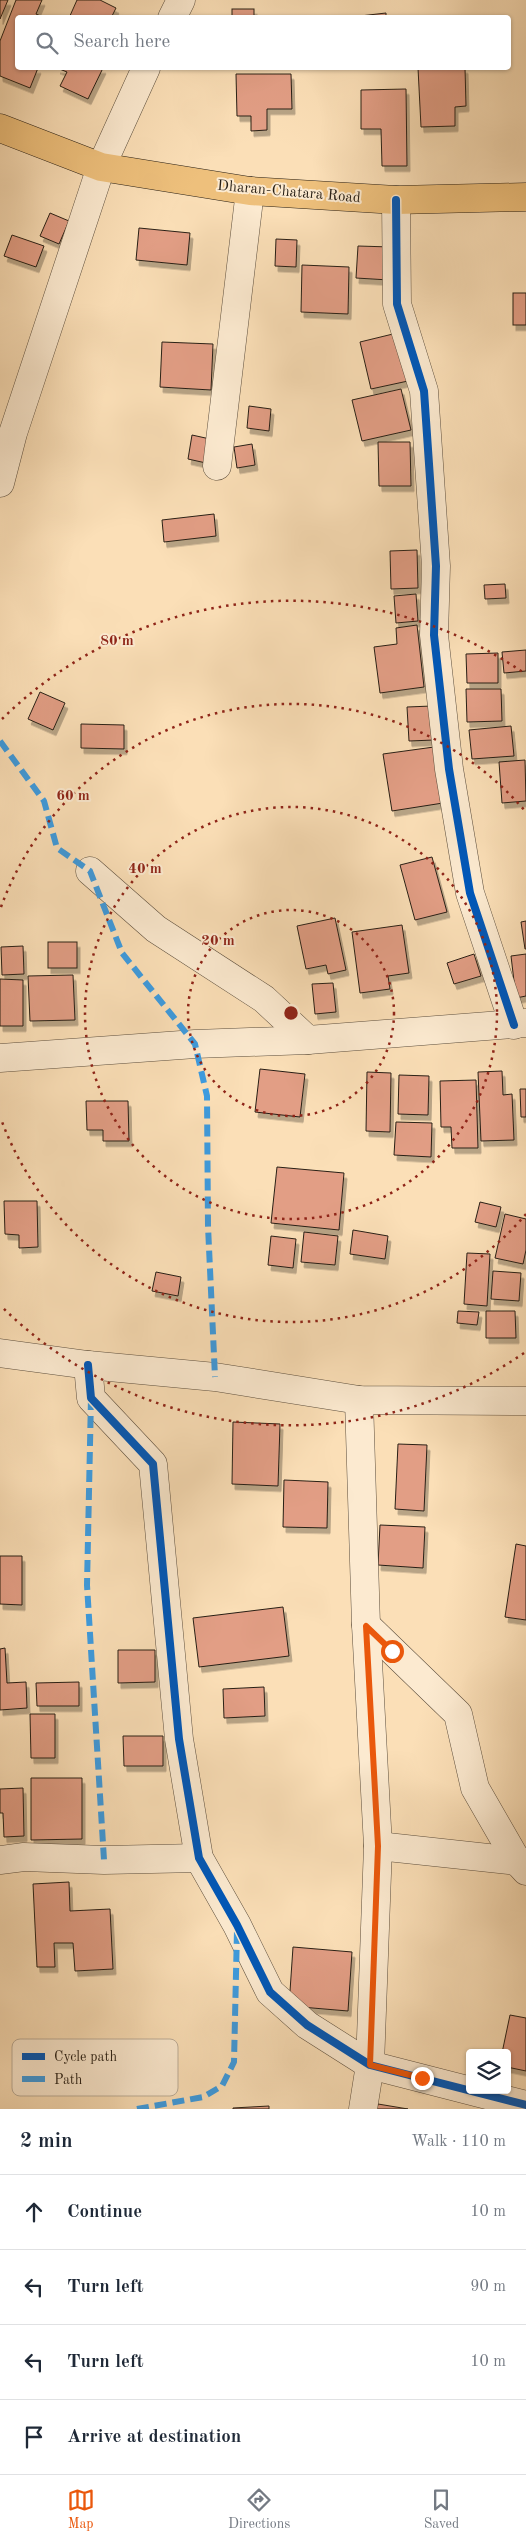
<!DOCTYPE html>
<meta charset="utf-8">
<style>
:root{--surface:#fff;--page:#f6f6f7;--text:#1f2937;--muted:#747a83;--line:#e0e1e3;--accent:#ea580c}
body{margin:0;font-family:"Old Standard TT",serif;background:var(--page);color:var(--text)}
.controls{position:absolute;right:15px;bottom:15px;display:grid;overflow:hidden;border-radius:5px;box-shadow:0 1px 4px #0004}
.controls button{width:45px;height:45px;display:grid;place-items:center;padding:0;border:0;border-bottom:1px solid var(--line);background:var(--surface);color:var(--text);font:25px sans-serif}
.stop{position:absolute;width:15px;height:15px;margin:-11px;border:4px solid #ea580c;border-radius:50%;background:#fff}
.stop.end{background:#ea580c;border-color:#fff;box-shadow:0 1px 5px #0008}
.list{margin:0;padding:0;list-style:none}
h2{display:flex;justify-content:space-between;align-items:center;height:65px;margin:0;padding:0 20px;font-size:21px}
h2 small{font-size:16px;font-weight:400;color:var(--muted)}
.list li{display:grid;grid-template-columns:32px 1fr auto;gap:15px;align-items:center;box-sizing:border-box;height:75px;padding:0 20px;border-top:1px solid var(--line)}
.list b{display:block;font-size:19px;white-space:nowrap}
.list em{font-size:16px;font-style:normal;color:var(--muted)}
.icon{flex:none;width:28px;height:28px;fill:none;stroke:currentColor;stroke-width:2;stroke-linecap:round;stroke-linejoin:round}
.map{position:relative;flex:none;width:526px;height:2109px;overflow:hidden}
.search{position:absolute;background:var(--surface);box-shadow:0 1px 4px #0004;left:15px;right:15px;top:15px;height:55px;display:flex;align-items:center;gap:12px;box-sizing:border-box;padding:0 18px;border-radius:5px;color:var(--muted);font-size:19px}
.sheet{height:365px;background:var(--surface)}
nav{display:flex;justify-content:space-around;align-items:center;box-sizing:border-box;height:70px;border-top:1px solid var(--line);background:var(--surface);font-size:14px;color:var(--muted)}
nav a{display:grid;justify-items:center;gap:2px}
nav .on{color:var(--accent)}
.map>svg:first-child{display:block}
</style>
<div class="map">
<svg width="526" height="2109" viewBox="0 0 526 2109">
<defs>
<filter id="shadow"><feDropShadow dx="3" dy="5.5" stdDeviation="0" flood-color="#0004"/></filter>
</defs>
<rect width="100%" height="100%" fill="#fbdfb7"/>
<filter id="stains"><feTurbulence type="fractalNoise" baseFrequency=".004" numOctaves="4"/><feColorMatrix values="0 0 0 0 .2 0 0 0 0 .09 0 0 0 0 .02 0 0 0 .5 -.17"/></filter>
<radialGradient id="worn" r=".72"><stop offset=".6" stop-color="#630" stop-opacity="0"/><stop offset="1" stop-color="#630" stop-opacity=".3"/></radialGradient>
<!-- building -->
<g fill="#e29e85" stroke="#281f15" filter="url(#shadow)">
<path d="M0,0h8l-8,19z"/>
<path d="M16,0h26l-6,14 9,4h-27v50h20l-8,20 -30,-12v-35z"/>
<path d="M77,0h23l16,8 -5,10h-42z"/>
<rect x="232" y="9" width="22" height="9"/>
<path d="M386,13v5h-26v-2z"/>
<path d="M57,68h46l-15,31 -28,-13 7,-14z"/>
<path d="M418,68h47l1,38 -11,1v19l-34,1z"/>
<path d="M236,74h55l1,35h-25v21l-16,1v-15h-14z"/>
<path d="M406,89l1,77h-25l-1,-37h-20v-39z"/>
<path d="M50,213l19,8 -10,23 -19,-8z"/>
<path d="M139,228l51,5 -3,32 -51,-5z"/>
<path d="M12,235l32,11 -8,21 -32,-11z"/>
<path d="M276,239l21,1 -1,27 -21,-1z"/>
<path d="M358,246l33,1 -2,33 -33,-2z"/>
<path d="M302,265l47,2 -1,47 -47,-2z"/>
<rect x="513" y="293" width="13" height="32"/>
<path d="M397,333l11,48 -37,8 -11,-47z"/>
<path d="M162,342l51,2 -2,46 -51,-3z"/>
<path d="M401,389l10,41 -49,11 -10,-41z"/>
<path d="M249,406l22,3 -2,22 -22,-3z"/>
<path d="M192,435l18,4 -4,24 -18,-4z"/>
<path d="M378,442h32l1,44h-32z"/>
<path d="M252,444l3,21 -18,3 -3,-21z"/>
<path d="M214,514l2,22 -52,6 -2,-22z"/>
<path d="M417,550l1,38 -27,1 -1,-38z"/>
<path d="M505,584l1,14 -21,1 -1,-14z"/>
<path d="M416,594l2,27 -22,2 -2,-27z"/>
<path d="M417,625l7,62 -44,6 -6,-46 23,-3 -1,-16z"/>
<path d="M526,650v21l-22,2 -2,-21z"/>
<path d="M498,653v30h-31l-1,-29z"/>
<path d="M466,689h35l1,32 -35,1z"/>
<path d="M40,692l25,11 -12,27 -25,-11z"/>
<path d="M432,706l2,34 -25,1 -2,-34z"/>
<path d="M81,724l43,1v24l-43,-1z"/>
<path d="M511,726l3,30 -42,3 -3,-29z"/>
<path d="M434,747l9,56 -51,8 -9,-57z"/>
<path d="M525,760l1,41 -24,2 -3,-41z"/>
<path d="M432,857l15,55 -32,8 -15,-55z"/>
<path d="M335,918l11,52 -18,4 -2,-9 -20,4 -9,-43z"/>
<path d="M526,921v28h-1l-4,-27z"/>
<path d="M402,925l7,48 -21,3 2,13 -30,4 -8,-61z"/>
<rect x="48" y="942" width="29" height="26"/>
<path d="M23,946l1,28 -22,1 -1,-28z"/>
<path d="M474,954l7,22 -27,8 -7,-21z"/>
<path d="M526,954v42l-10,2 -5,-42z"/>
<path d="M73,975l2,45 -45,1 -2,-45z"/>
<path d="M0,979l23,1v46h-23z"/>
<path d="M333,983l3,29 -21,2 -3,-30z"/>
<path d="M260,1069l45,5 -5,43 -45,-5z"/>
<path d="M502,1071l1,24 9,-1 2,46 -33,1 -3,-69z"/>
<path d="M367,1072l24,1 -1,59 -24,-1z"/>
<path d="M399,1075l30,1 -1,39 -30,-1z"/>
<path d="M476,1080l2,68h-26l-1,-21h-10l-1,-46z"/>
<path d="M520,1089h6v28h-5z"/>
<path d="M86,1101h42l1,40h-26v-11h-16z"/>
<path d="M396,1122l36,1 -1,34 -37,-2z"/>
<path d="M277,1167l67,6 -5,57 -68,-7z"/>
<path d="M4,1201h33l1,46 -19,1v-13l-14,-1z"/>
<path d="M480,1202l21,5 -5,20 -21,-5z"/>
<path d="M505,1214l21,5v31l-3,14 -28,-6z"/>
<path d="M353,1230l35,6 -3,23 -35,-5z"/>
<path d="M304,1232l34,4 -3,29 -34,-3z"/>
<path d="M271,1236l25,3 -3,29 -25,-3z"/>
<path d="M467,1253l23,1 -3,52 -23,-2z"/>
<path d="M493,1271l28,2 -2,28 -28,-2z"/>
<path d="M156,1272l25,5 -3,19 -26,-5z"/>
<path d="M458,1311l21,1 -2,13 -20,-2z"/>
<path d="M486,1311h29l1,27h-30z"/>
<path d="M233,1422l47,2 -2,62 -46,-2z"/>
<path d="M398,1444l29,1 -3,66 -29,-2z"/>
<path d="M284,1480l44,2 -1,46 -44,-1z"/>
<path d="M380,1525l45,2 -2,41 -45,-3z"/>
<path d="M516,1544l10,2v74l-21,-3z"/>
<path d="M0,1556h22v49l-22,-1z"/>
<path d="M283,1607l6,49 -90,11 -6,-49z"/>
<path d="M5,1648l2,35 19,-1 1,26 -27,2v-61z"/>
<path d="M118,1650h37v32l-37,1z"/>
<path d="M79,1682v24h-42l-1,-23z"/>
<path d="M264,1687l1,29 -41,2 -1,-29z"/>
<path d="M30,1714h25v44h-24z"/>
<path d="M123,1736h40v30h-39z"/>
<path d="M31,1778h51v61l-51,1z"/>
<path d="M23,1788l1,48 -20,1 -1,-24h-3v-24z"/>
<path d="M69,1882l1,29 40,-2 3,60 -38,2 -2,-28h-19l1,24h-18l-4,-83z"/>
<path d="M293,1947l59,5 -4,59 -59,-5z"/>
<path d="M510,2015l16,3v53l-19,-4v-14h-5z"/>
<path d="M378,2104l30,5h-31z"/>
<path d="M269,2106v3h-36v-1z"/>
</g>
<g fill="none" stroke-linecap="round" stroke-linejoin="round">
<!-- minor casing -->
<g stroke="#5d4f3e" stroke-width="29">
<g id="minor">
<path d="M172,18l9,-18"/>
<path d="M396,200l1,104 27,87 12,175 -2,69 15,134 21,124 44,132"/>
<path d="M217,466l33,-275"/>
<path d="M0,483l13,-50 88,-266 45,-99"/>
<path d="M90,871l66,58 108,70 44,41"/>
<path d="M0,1058l195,-14 113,-4 218,-17"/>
<path d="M0,1353l88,12 127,12 144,23 167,1"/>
<path d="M88,1365l3,33 62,66 26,275 20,119 38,67 33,67 37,33 63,40 156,40"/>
<path d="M359,1400l7,225 12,221 -8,219 -7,44"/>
<path d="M366,1625l92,89 17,74 42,73 9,10"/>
<path d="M378,1846l148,16"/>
<path d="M0,1860l24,-3 80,3 95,-2"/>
</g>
</g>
<!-- primary casing -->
<g stroke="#281f15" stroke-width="29">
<path id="primary" d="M0,128l101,39 149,24 146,9 130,-3"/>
</g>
<!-- minor -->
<use href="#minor" stroke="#fcead0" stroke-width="28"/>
<!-- primary -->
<use href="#primary" stroke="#eec07c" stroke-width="28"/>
<!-- quiet -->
<g stroke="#3d9bdf" stroke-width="6" stroke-dasharray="12 6" stroke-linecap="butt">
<path d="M0,741l44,60 13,47 33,23 32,82 73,91 12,52 1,130 7,151"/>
<path d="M91,1398l-4,187 17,275"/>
<path d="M137,2109l66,-12 19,-11 12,-24 3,-132"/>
</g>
<!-- cycleway casing -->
<g stroke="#fcead0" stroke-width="11">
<g id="cycleway">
<path d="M396,200l1,104 27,87 12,175 -2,69 15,134 21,124 44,132"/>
<path d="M88,1365l3,33 62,66 26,275 20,119 38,67 33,67 37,33 63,40 156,40"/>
</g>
</g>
<!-- cycleway -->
<use href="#cycleway" stroke="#0057b8" stroke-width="8"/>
</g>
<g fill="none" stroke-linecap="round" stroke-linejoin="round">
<!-- route -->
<path stroke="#ea580c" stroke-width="6" d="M392,1651l-26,-25 12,220 -8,219 52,13"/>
</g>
<!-- distance rings -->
<g fill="none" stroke="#8f2418" stroke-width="2.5" stroke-dasharray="2.5 5">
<circle cx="291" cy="1013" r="103"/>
<circle cx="291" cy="1013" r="206"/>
<path d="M526 1214A309 309 0 0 1 1 1119M1 907A309 309 0 0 1 526 812"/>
<path d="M524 1353A412 412 0 0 1 2 1307M2 719A412 412 0 0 1 524 673"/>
</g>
<g text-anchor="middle" stroke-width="4" stroke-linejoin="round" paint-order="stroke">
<!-- street labels -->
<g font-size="15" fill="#281f15" stroke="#fcead0">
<text transform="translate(289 191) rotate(5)" y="5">Dharan-Chatara Road</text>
</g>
</g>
<!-- legend -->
<rect x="12" y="2039" width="166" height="57" rx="8" fill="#fcead0" stroke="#bcad98" stroke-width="1"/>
<rect x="22" y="2053" width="23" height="7" fill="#0057b8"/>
<rect x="22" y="2076" width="23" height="6" fill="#3d9bdf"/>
<g font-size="14" fill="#281f15">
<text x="54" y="2061">Cycle path</text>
<text x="54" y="2084">Path</text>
</g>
<circle cx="291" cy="1013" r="8" fill="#8f2418" stroke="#fcead0" stroke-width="2.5"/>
<g font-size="15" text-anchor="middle" font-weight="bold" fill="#8f2418" stroke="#fcead0" stroke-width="4" stroke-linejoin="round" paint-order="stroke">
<text x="117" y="645">80 m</text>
<text x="73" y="800">60 m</text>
<text x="145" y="873">40 m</text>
<text x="218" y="945">20 m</text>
</g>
<rect width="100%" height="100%" filter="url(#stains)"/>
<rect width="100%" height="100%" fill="url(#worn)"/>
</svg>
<div class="controls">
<button><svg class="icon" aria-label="layers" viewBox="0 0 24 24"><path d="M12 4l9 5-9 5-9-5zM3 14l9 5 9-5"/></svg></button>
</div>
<div class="stop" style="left:392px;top:1651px"></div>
<div class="stop end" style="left:422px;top:2078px"></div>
<div class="search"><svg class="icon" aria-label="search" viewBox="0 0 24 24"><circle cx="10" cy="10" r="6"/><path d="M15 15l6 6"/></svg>Search here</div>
</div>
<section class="sheet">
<h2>2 min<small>Walk · 110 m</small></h2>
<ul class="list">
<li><svg class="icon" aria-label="ahead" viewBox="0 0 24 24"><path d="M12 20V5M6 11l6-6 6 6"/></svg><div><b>Continue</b></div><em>10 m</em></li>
<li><svg class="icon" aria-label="left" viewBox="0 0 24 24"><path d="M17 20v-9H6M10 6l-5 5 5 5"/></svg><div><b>Turn left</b></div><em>90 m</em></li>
<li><svg class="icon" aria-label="left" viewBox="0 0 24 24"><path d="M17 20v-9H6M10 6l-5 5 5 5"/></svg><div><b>Turn left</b></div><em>10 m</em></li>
<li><svg class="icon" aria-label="arrive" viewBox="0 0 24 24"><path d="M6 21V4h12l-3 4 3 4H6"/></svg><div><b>Arrive at destination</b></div></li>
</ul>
</section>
<nav>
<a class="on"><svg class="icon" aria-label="map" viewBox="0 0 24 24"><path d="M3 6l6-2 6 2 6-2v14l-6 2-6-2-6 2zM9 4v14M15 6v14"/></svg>Map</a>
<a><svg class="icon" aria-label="directions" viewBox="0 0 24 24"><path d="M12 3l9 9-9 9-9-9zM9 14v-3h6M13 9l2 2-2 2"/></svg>Directions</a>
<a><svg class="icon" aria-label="saved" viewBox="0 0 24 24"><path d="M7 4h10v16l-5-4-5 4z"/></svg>Saved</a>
</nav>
